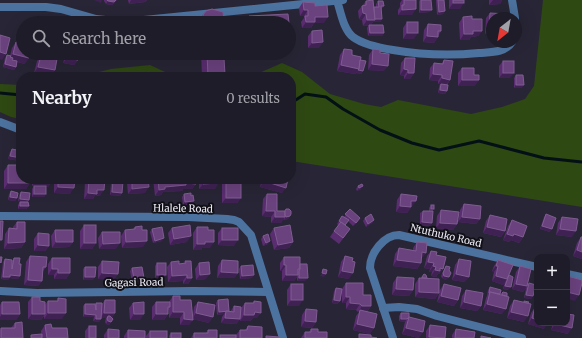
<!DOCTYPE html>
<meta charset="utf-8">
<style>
:root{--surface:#1e1c28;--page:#2b2934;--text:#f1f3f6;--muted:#a1a1a8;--line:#3c3a45}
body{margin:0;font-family:Merriweather,serif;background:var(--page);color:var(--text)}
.controls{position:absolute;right:12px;bottom:12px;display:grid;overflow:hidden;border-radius:8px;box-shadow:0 4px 16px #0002}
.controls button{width:36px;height:36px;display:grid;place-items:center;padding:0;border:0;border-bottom:1px solid var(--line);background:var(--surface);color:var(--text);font:20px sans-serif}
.compass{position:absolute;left:486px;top:12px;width:36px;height:36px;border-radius:50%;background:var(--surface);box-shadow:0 4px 16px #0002;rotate:211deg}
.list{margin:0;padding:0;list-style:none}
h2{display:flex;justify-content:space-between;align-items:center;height:52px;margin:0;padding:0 16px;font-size:17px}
h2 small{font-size:13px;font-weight:400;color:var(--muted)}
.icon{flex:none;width:22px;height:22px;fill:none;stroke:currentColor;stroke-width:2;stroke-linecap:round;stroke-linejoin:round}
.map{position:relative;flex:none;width:582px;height:338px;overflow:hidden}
.search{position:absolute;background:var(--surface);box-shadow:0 4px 16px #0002;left:16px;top:16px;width:280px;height:44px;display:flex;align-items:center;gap:10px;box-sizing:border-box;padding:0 14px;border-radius:22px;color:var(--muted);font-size:15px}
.panel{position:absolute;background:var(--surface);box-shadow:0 4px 16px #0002;left:16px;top:72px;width:280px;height:112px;border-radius:16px}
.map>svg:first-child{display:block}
</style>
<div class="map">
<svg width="582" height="338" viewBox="0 0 582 338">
<rect width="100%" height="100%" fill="#282636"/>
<!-- green -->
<g fill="#2f4913">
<path d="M543,0h39v207l-291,-46v-84h-41l32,-14 20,9 28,22 34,10 17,3 17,-7 73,14 31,-7 23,-8 9,-13z"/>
<path d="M150,65l26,12h-97l32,-8z"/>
<path d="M0,84l21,1v34l-10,-2 -11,-5z"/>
</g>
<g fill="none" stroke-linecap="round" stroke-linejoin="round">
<!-- stream -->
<g stroke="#031117" stroke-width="3">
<path d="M0,93l21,2"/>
<path d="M291,103l14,-9 21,3 17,12 37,21 32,13 27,7 40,-9 65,17 38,4"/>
</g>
<!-- minor -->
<g stroke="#4c739f" stroke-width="8">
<path d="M512,0l3,18"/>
<path d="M337,1c4,11 6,28 16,36 11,8 27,11 40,13 29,5 56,6 86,3 12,-1 26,0 33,-11"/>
<path d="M0,7h46l15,2 35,10 28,3 219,-22"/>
<path d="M0,122l21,8"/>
<path d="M0,216l188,1 39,2 7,1 5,2 12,13 32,103"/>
<path d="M567,274l15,3"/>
<path d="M0,291l37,2 156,-2 75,1"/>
<path d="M383,308l16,-1 18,2 20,7 85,22"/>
<path d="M393,338l-23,-70c0,-15 14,-33 29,-33l138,32"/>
</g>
</g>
<!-- wall -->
<g fill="#5a2d70">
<path d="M104,0h13l-5,5 -6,-1 -2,-3z"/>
<path d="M128,0h19l-2,2 -16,2z"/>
<path d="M402,0h14l-4,15h-14v-5l2,-3v-4z"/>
<path d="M420,0h11l-1,12 -11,1v-12z"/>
<path d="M436,0h8l1,11 -2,3 -6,1z"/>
<path d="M449,0h15l-4,9h-11z"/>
<path d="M489,0h13l-2,4 -11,1z"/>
<path d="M366,1l8,6h2v-3l2,-3 6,5 -3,3 1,10 -2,3h-7l-2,3 -8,1 -1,-6 -3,-1 -1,-8z"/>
<path d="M303,2l12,4 9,17h-10l-3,5h-9l-1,-6 3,-4v-2h-4l-1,-8z"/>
<path d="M206,11l18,10 5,2h-43l1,-1 11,-1z"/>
<path d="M490,13l2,21h-7l1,-16z"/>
<path d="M249,16l40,7h-45z"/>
<path d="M463,17l9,2 10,12 -4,5 -7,1 -2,3h-9l-1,-17z"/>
<path d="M407,22l7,17h-11v-11z"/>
<path d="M428,24l13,7 -7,12 -11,-1 1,-12z"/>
<path d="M369,25l15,8 -2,3h-14l-1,-8z"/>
<path d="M312,31l7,17h-11v-12z"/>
<path d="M16,42l9,22 -8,-2 -1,5 -2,3 -11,-3 2,-9 2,-3 3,1 2,-8z"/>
<path d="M344,49l8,6 8,5 3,11 -2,3 -5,-1 -1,1 -18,-3 3,-16z"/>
<path d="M373,49l7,4 4,18 -16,-1 1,-15z"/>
<path d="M38,53h16v5l1,12 -4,6 -17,-3 3,-12 1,-1z"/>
<path d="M60,53h19l-1,7 -4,5 -11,-2 2,-6 -5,-1z"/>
<path d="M146,53h9l-2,5h-7z"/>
<path d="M201,53h22l-3,1 1,4 4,17 -2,2h-21z"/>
<path d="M405,58l9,15 -4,6h-6v-3l-4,-1 1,-12z"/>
<path d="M444,60l6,20 -3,5v6l-2,3 -7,-1 1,-6 1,-3h-2v-3l-9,-1 1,-12 4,-5 7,1z"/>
<path d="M503,61l7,17h-11v-12z"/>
<path d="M462,68l12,7 1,11h-17v-13z"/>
<path d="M516,75l6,13h-8v-10z"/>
<path d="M12,149l9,2v9l-1,1 -12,-2 2,-7z"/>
<path d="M8,165l22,18 -4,6h-22v-18z"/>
<path d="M32,179h20v2l-4,6h-2v7l-2,3h-12v-8l2,-3h-2z"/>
<path d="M56,179h19l-5,15 -16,-1v-12z"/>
<path d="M87,179h18l-5,17 -5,-1 -2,4h-9l1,-17z"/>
<path d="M130,179h18l-3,14 -17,1 -1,-11z"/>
<path d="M153,179h43v5l-4,5h-9l-1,2 -19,1 -2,3 -6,1z"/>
<path d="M199,179h20l-4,10h-16z"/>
<path d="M225,179h16v19l-4,5h-15v-20z"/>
<path d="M262,179h26l-6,14 -22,-6z"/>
<path d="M113,180l9,13 -2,3 -10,-1 1,-12z"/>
<path d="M358,186l3,3 -4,2 -1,-2z"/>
<path d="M11,191l6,7 -2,3 -7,-1 1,-6z"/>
<path d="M21,192l8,8 -1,2 1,4 -3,3h-8v-4l2,-3h2l-4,-1 1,-6z"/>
<path d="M184,194l7,2 1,8 -9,1 -1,-8z"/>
<path d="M267,194l10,17 14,3 -3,5 -4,1 -1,-1 -2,4h-10v-6l-9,-1 1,-17z"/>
<path d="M401,194l11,13h-1l-4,6 -11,-1 1,-12z"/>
<path d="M464,204l16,15 -4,5 -18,-2 2,-12z"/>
<path d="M431,205l1,6 -2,15 -10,-1v-12l3,-2h6v-3z"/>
<path d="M350,209l8,12 -5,5 -5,-5 -3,4 5,4 -11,15 -9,-7 8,-12 -1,-1 5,-8 2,1z"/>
<path d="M441,210l16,14 -4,6 -17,-2 1,-12z"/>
<path d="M546,214l4,18 -10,-3 4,-12z"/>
<path d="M490,215l15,16 -4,6 -18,-4 3,-12z"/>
<path d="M562,217l10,20 -16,-2 2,-12z"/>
<path d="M365,218l9,2 -2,3 -6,4 -3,-6z"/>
<path d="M512,220l11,17 -4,6 -8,-3 -2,2 -6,-2 5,-14z"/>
<path d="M17,222l8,20 -4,6 -17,1 1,-15 4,-6 4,1v-2z"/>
<path d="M84,225l12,18 -4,6h-12v-18z"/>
<path d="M135,227l8,20 -21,1 -1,-12 4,-6 8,-1z"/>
<path d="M197,227l11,3 2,18h-8l-1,2h-8v-17z"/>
<path d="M172,228l15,14 -17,3 -2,-12z"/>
<path d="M222,228l12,18 -16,-1v-12z"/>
<path d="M274,228l19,14 -4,6 -15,2 -4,-16z"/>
<path d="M152,229l10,12 -9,2 -3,-11z"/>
<path d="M55,230l18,12 -4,5 -17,1 -1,-12z"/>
<path d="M102,232l14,17h-17l-1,-11z"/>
<path d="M38,233l11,13 -4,5h-11v-12z"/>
<path d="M263,236l5,8 -5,2 -2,-7z"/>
<path d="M581,237h1v22l-9,-3 4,-13z"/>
<path d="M417,242l5,16h-1v5l-4,6 -24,-3 2,-12 4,-6 14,2v-2z"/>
<path d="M431,251l5,4 7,14 -4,5h-1l-2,3 -5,-1 1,-4h-3l1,-3 -6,-1 3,-12z"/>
<path d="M30,256l16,11 -3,4 -1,10 -4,5 -14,-1 2,-23z"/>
<path d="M345,256l4,23 -11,-2 3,-15z"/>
<path d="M284,257l16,7 5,17h-8v-4l-3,4h-12v-10h-2v-8z"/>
<path d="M14,258l5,6 1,12 -2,3 -9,-1 -1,2 -7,-1 2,-17 2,-3 7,2z"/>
<path d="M52,258l18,15 -4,6h-12v-4h-6v-11z"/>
<path d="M459,259l6,23 -13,-2 3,-15z"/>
<path d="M222,260l16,13 -4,5h-17l1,-12z"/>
<path d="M498,260l11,15 -1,15 -5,-1 2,-7 -2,3 -11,-4 2,-9 -2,-1 2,-5z"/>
<path d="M102,261l16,13 -4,5h-16v-12z"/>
<path d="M185,261l7,17 -4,6h-5v-3l-15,1 -1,-15 4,-5 8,2 5,-1z"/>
<path d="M157,263l7,15h-9v-12z"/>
<path d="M199,263l7,16 -10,1 -1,-11z"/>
<path d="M241,266l11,12 -12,1 -1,-10z"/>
<path d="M446,266v14l-4,-2 -1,-2z"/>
<path d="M520,266l8,19 1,-2 5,8 3,-9v12l-3,-1 -3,6 -7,-1 2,-10 -3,4 -11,-3 4,-17z"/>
<path d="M85,267l8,13h-10v-11z"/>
<path d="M132,268l12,10 -2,3 -10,1 -2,-11z"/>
<path d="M397,277l16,13 -4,6 -17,-1 1,-12z"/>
<path d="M422,277l5,1 12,15 -4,6 -20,-2v-13l4,-6h2z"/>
<path d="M346,283l17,12 8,11 -4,6 3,22 -17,-4 3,-14 3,-4h-1l-2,-2 -10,-1v-6h-4v-14z"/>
<path d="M291,284l8,22h-12v-16z"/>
<path d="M444,284l14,16 -4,6 -17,-4 3,-12z"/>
<path d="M490,287l10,7 1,1 1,-2v21l-19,-4 3,-12 1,-2 1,-6z"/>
<path d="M336,288l4,13 -3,3 -5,-1 2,-12z"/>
<path d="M466,290l15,16 -4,5 -17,-3 2,-12z"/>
<path d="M173,296l7,4 13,16 1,-9 4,-5 11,21 -16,-4 -4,6h-9v-7h-11v-9l-1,2v3l-4,6h-12v-13l4,-5h13z"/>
<path d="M32,297l13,8 3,-4h9l1,-3 4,21h-18v-3l-3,4 -13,-1v-17z"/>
<path d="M105,300l10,13 -3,4 1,2 -4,6 -3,-1 -1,-2 1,-4h-5l-2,4 -6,-1 1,-4h-11v-11l2,-2h10l1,-1 6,1z"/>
<path d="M218,300l12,12 4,-6 7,2 4,-5h8l1,-2 3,17h-4l-3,3h-10v-2l-4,5 -15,-1 1,-6 2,-3 -7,1 -1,-12z"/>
<path d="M514,300l10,2v-1v21l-17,-4 3,-12z"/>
<path d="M2,302l18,12 -4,6h-16v-15z"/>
<path d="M133,303l7,17h-10l-1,-12z"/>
<path d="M535,307l9,22 -16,-5 3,-11z"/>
<path d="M306,309l10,13 -4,6 -11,-1 1,-12z"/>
<path d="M401,313l8,4 10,21 -17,-4 3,-12 -6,-1v-5z"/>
<path d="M15,323l8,15h-23v-8l1,-2h10z"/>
<path d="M553,323h14l1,11 -17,-4z"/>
<path d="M45,325l7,3 16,10h-26l-1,-7z"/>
<path d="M430,325l15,13h-19v-7z"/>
<path d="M89,326l7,12h-11v-7z"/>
<path d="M248,326l14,12h-26v-3l4,-5h5z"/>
<path d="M108,329l11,9h-15v-3z"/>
<path d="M311,329l7,3 9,6h-26l4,-6h4z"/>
<path d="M456,329l18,9h-22v-3z"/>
<path d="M128,330l17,8h-21v-2z"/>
<path d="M208,330l9,8h-26l3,-5h12z"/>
<path d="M150,331l17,7h-21v-2z"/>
<path d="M171,333l10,5h-12v-2z"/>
</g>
<!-- shaded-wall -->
<g fill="#3f2253">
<path d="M94,0h8l-1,3z"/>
<path d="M117,0l-5,5 -6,-1 2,-3z"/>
<path d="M131,0h16l-2,2 -16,2z"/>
<path d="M493,0h9l-2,4 -11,1z"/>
<path d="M453,3h11l-4,6h-11z"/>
<path d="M416,9l-4,6h-14l4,-5z"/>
<path d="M304,10h4l-4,6h-4z"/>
<path d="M421,10h11l-2,2 -11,1z"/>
<path d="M445,11l-2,3 -6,1 2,-3z"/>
<path d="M363,13l3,1 -4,6 -3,-1z"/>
<path d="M315,17h13l-4,6h-10l-3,5h-9l4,-6z"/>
<path d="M382,19l-2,3h-7l-2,3 -8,1 4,-6z"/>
<path d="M489,28h3v6h-7z"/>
<path d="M473,31h9l-4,5 -7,1 -2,3h-9l4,-6z"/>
<path d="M370,33h14l-2,3h-14z"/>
<path d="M407,33h11l-4,6h-11z"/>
<path d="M427,36l11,1 -4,6 -11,-1z"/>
<path d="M323,42l-4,6h-11l4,-5z"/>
<path d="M0,52l6,2 -4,6 -2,-1z"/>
<path d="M62,53h5l-2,4 -5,-1z"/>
<path d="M96,53h7l-2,3 -6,-1z"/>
<path d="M13,54l16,4 -4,6 -16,-4z"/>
<path d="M148,55h7l-2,3h-7z"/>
<path d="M67,58l11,2 -4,5 -11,-2z"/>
<path d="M5,64l11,3 -2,3 -11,-3z"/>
<path d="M372,64l16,2 -4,5 -16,-1z"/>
<path d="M341,65l18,4 -4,5 -18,-3z"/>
<path d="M38,67l17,3 -4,6 -17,-3z"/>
<path d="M404,69l4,1 -4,6 -4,-1z"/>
<path d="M358,70l5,1 -2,3 -5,-1z"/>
<path d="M408,73h6l-4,6h-6z"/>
<path d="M503,73h11l-4,5h-11z"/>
<path d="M433,74l9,1 -4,6 -9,-1z"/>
<path d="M225,75l-2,2h-16l1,-1z"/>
<path d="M442,78l8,2 -4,5 -8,-1z"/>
<path d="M462,80h17l-4,6h-17z"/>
<path d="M516,85h8l-2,3h-8z"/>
<path d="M440,90l7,1 -2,3 -7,-1z"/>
<path d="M10,156l11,2v2l-1,1 -12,-2z"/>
<path d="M242,179h14l-2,3z"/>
<path d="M36,181h16l-4,6 -16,-1z"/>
<path d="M264,181l22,7 -4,5 -22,-6z"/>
<path d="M8,183h22l-4,6h-22z"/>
<path d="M186,183l10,1 -4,5h-9l-1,2 -19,1 -2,3 -6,1 4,-6 6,-3z"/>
<path d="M219,183l-4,6h-16l4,-5z"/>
<path d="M363,186l-2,3 -4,2 2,-3z"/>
<path d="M58,187l16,1 -4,6 -16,-1z"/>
<path d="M149,187l-4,6 -17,1 4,-5z"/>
<path d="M97,190h7l-4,6 -5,-1 -2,4h-9l4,-6z"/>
<path d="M112,192l10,1 -2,3 -10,-1z"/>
<path d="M34,194h12l-2,3h-12z"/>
<path d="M10,197l7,1 -2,3 -7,-1z"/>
<path d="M226,198h15l-4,5h-15z"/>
<path d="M20,199l9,1 -2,2 -9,-1z"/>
<path d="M194,201l-2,3 -9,1 2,-3z"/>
<path d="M411,201h5l-9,12 -11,-1 4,-6z"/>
<path d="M20,206h9l-3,3h-8z"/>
<path d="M431,209h3l-2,2 -3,1z"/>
<path d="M266,211h9l-4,6 -9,-1z"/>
<path d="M290,216l-2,3 -4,1 2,-3z"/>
<path d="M275,217h10l-4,6h-10z"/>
<path d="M462,217l18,2 -4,5 -18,-2z"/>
<path d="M374,220l-2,3 -6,4 2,-3z"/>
<path d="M422,222l10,1 -2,3 -10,-1z"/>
<path d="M440,223l17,1 -4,6 -17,-2z"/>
<path d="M542,226l10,3 -2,3 -10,-3z"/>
<path d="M487,227l18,4 -4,6 -18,-4z"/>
<path d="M560,229l16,2 -4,6 -16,-2z"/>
<path d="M507,234h7l9,3 -4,6 -8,-3 -2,2 -6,-2z"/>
<path d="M191,236l-4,6 -17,3 4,-6z"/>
<path d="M164,238l-2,3 -9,2 2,-2z"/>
<path d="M222,240h16l-4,6 -16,-1z"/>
<path d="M147,241l-4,6 -21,1 4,-6z"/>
<path d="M270,241l-2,3 -5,2 3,-3z"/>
<path d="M25,242l-4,6 -17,1 4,-6z"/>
<path d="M56,242h17l-4,5 -17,1z"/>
<path d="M205,242h9l-4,6h-8l-1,2h-8l4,-6z"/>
<path d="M293,242l-4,6 -15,2 4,-5z"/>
<path d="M84,243h12l-4,6h-12z"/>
<path d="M120,243l-4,6h-17l4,-5z"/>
<path d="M38,245l11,1 -4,5h-11z"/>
<path d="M577,250l5,2v7l-9,-3z"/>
<path d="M422,252l4,1 -4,5h-4z"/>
<path d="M397,260l24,3 -4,6 -24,-3z"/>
<path d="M428,262l6,1 -4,6 -6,-1z"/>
<path d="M284,265h2l-4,6h-2z"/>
<path d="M433,266l3,1 -4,5h-3z"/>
<path d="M496,266h2l-4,6 -2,-1z"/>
<path d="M440,268l3,1 -4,5h-1l-2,3 -5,-1 4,-6z"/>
<path d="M52,269h6l-4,6h-6z"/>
<path d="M342,271l11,2 -4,6 -11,-2z"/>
<path d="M221,272l17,1 -4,5h-17z"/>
<path d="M58,273h12l-4,6h-12z"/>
<path d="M102,273l16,1 -4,5h-16z"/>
<path d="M322,273l4,1 -2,3 -4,-1z"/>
<path d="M210,274l-4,5 -10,1 4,-5z"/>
<path d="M456,274l13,3 -4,5 -13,-2z"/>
<path d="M10,275l10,1 -2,3 -9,-1 -1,2 -7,-1 2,-2z"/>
<path d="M157,275h9l-2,3h-9z"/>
<path d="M187,275l-4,6 -15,1 4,-6z"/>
<path d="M254,275l-2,3 -12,1 2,-3z"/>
<path d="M286,275h12l-4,6h-12z"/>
<path d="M444,276l5,1 -3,3 -4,-2z"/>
<path d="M496,276l11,3 -4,6 -11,-4z"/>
<path d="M85,277h10l-2,3h-10z"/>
<path d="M144,278l-2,3 -10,1 2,-3z"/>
<path d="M187,278h5l-4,6h-5z"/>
<path d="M299,278h9l-3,3h-8z"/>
<path d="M28,280l14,1 -4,5 -14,-1z"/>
<path d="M516,284l11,2 -4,6 -11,-3z"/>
<path d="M505,286l6,1 -3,3 -5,-1z"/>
<path d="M537,288v6l-3,-1z"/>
<path d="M396,289l17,1 -4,6 -17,-1z"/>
<path d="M419,292l20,1 -4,6 -20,-2z"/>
<path d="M567,292l12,3 -4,6 -8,-2z"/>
<path d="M526,295l7,1 -2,3 -7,-1z"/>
<path d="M441,296l17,4 -4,6 -17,-4z"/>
<path d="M346,297h4l-4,6h-4z"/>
<path d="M291,300h12l-4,6h-12z"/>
<path d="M334,300l6,1 -3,3 -5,-1z"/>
<path d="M464,302l17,4 -4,5 -17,-3z"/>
<path d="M350,303l10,1 -4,6 -10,-1z"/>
<path d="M487,304l19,5 -4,5 -19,-4z"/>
<path d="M362,306h9l-4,6 -7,-2 -1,2h-1z"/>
<path d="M226,311l-2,3 -7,1 2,-3z"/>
<path d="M173,312h11l-4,6h-11z"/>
<path d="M255,312l6,1 -4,5h-4l-3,3h-10l4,-6z"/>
<path d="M511,312l17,4 -4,6 -17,-4z"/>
<path d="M48,313h18l-4,6h-18z"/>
<path d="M104,313h11l-4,6 -3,-3 -2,2h-6z"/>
<path d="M196,313l17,4 -4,6 -17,-4z"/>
<path d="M2,314h18l-4,6h-16v-3z"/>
<path d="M32,314h13l-4,6 -13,-1z"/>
<path d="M85,314l11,1 -2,2h-11z"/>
<path d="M134,314h10l-4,6h-10z"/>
<path d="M156,314h12l-4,6h-12z"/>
<path d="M225,318l15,1 -4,5 -15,-1z"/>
<path d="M532,318l5,2v3h11l-4,6 -16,-5z"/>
<path d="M96,319h5l-2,3 -6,-1z"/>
<path d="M184,319l9,1 -4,5h-9z"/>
<path d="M401,319h6l-2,3 -6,-1z"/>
<path d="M108,321l3,1 -2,3 -3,-1z"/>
<path d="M305,321l11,1 -4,6 -11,-1z"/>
<path d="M357,324l17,4 -4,6 -17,-4z"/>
<path d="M555,324l17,4 -4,6 -17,-4z"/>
<path d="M406,328l17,4 -4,6 -17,-4z"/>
</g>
<!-- building -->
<g fill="#6a427e" stroke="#7e5c91">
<path d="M107,0h9l-2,2 -6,-1z"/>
<path d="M373,0l2,20h-8l-1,-6 -3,-1 -1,-7 4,-1v-4z"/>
<path d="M404,0h12v9l-14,1v-5h2z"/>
<path d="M421,0h10l1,10h-11z"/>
<path d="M438,0h6l1,11 -6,1z"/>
<rect x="453" y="0" width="11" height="3"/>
<path d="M378,1h5l1,5h-3l1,13h-7l-1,-12h5z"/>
<path d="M303,2l12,1v3l12,-1 1,12h-13v5h-9l-1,-6h3v-6h-4z"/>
<path d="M212,9l11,3 1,9h5v2h-25l-1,-8 3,-4z"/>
<path d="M490,13l18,1v4h-16v10h-3z"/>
<path d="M288,14l1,9h-40v-7z"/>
<path d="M472,16v3h10v12h-9v3h-9l-1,-17z"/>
<path d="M198,21l1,2h-12v-1z"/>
<rect x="407" y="22" width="11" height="11"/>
<path d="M428,24l13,1v6h-3v6l-11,-1z"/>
<path d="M369,25h14l1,8h-14z"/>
<path d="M322,30l1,12 -11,1v-12z"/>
<path d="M0,35l10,3 -4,16 -6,-2z"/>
<path d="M16,42l7,2v9h7l-1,5 -16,-4z"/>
<path d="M344,49l8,1v5l9,2 -2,12 -18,-4z"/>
<path d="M373,49l7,1v3l9,1 -1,12 -16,-2z"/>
<path d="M40,53h14v5l-13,-3 -2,2z"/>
<path d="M68,53h11l-1,7 -11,-2z"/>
<rect x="148" y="53" width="7" height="2"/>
<path d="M207,53h13l1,5h3l1,17 -17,1z"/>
<path d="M7,55l4,1 -1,1 3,1 -1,2 5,1 -1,6 -11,-3z"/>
<path d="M41,55l16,4 -2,11 -17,-3z"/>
<path d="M405,58h10l-1,15h-6v-3l-4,-1z"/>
<path d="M360,60l6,1 -3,10 -5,-1 1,-1z"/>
<path d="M444,60l9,1 -3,19 -8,-2v-3l-9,-1 1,-11 9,1z"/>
<rect x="503" y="61" width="11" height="12"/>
<path d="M462,68h12v7h5v5h-17z"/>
<path d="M516,75h7l1,10h-8z"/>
<path d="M441,84l7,1 -1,6 -7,-1z"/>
<path d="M12,149l9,2v7l-11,-2z"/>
<path d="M8,165h13v14h9v4h-22z"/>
<rect x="36" y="179" width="16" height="2"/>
<path d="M58,179h17l-1,9 -16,-1z"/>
<path d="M89,179h16l-1,11h-7v4l-9,-1z"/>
<path d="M132,179h16l1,8 -17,2z"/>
<path d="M158,179h19v2l1,-2h18v5l-10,-1v2l-21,2v2l-6,1z"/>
<path d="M203,179h16v4l-16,1z"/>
<rect x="226" y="179" width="15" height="19"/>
<path d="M264,179h24l-2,9 -22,-7z"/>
<path d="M113,180l10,1 -1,12 -10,-1z"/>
<path d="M362,184l1,2 -4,2 -1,-2z"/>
<rect x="34" y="186" width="12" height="8"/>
<path d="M11,191l7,2 -1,5 -7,-1z"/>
<path d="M21,192l9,1 -1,7 -9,-1z"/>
<path d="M191,193v3l2,-1 1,6 -9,1 -1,-8z"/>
<path d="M267,194h10v17h8v6h-10v-6h-9z"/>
<path d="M401,194l16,2 -1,5h-5v6l-11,-1z"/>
<path d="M20,202h8l1,4h-9z"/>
<path d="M464,204l17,2 -1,13 -18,-2z"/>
<rect x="431" y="205" width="3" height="4"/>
<path d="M286,209h3l2,2v3l-1,2 -4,1 -1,-2v-4z"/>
<path d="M350,209l10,9 -4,5 -11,-9z"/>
<path d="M441,210l18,2 -2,12 -17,-1z"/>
<path d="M423,211h10l-1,12 -10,-1z"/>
<path d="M371,214l3,6 -6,4 -3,-6z"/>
<path d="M546,214l10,4 -4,11 -10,-3z"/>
<path d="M490,215l17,4 -2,12 -18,-4z"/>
<path d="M342,216l7,4 -4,5 -6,-4z"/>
<path d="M562,217l16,2 -2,12 -16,-2z"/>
<path d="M512,220l15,6 -4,11 -9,-3 -1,2 -6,-2z"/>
<path d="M0,221h3l-1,19h-2z"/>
<path d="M17,222h8v20l-17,1 1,-15 8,1z"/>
<path d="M341,222l9,7 -7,9 -9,-7z"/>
<rect x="84" y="225" width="12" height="18"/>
<path d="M190,225l1,11 -17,3 -2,-11z"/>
<path d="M290,225l3,17 -15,3 -4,-17z"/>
<path d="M142,226v4h5v11l-21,1 -1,-12 10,-1v-2z"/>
<path d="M162,227l2,11 -9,3 -3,-12z"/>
<path d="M197,227h11v3h6v12h-9v2h-8z"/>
<rect x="222" y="228" width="16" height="12"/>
<path d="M55,230h18v12h-17z"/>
<path d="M102,232h18v11l-17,1z"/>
<path d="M38,233l11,1v12l-11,-1z"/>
<path d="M268,234l2,7 -4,2 -3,-7z"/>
<path d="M581,237h1v15l-5,-2z"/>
<path d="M417,242l10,1 -1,10 -4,-1 -1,11 -24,-3 2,-12 17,3z"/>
<path d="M431,251l6,1 -1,3 10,2 -3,12 -3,-1v3l-5,-1 1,-3 -3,-1 1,-3 -6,-1z"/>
<path d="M30,256l17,1 -1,10h-3l-1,14 -14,-1z"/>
<path d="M345,256l8,2 -1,3 3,1 -2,11 -11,-2z"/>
<path d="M0,257h2l-1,6 -1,-1z"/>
<path d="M284,257h16v12h-2v6h-12v-10h-2z"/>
<path d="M14,258h6l-1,6h2l-1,12 -10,-1v2h-7l2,-18 7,1v9z"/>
<path d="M52,258h18v15h-12v-4h-6z"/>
<path d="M459,259l12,2 -2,16 -13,-3z"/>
<path d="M222,260l16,1v12l-17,-1z"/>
<path d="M498,260l15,5 -6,14 -11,-3 2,-10h-2z"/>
<path d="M102,261l17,1 -1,12 -16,-1z"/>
<path d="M179,261v3l7,-1 -1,-2h6l1,17h-5v-3l-15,1 -1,-14z"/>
<path d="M209,262l1,12 -10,1 -1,-12z"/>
<rect x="157" y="263" width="9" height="12"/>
<path d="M300,264h7l1,14h-9v-7l1,-2z"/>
<path d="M253,265l1,10 -12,1 -1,-10z"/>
<path d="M446,266l4,1 -1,3 2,3 -2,4 -5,-1 -1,-3z"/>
<path d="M520,266l11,3 -4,17 -11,-2z"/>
<path d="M85,267h11l-1,10h-10z"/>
<path d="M142,267l2,11 -10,1 -2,-11z"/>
<path d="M323,269l4,1 -1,4 -4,-1z"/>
<path d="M424,274l2,1 1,3h-5v-1z"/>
<path d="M509,275l4,2 -2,10 -6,-1z"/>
<path d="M567,276l15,4v3l-3,12 -12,-3z"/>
<path d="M397,277l17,1 -1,12 -17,-1z"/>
<path d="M419,278l20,1v14l-20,-1z"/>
<path d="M346,283h17v12h8v11h-9l-2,-2 -10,-1v-6h-4z"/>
<path d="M529,283l7,2 -3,11 -7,-1z"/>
<rect x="291" y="284" width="12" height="16"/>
<path d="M444,284l17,4 -3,12 -17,-4z"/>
<path d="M490,287l11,3 -1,4 -10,-2v1h-1z"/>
<path d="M336,288l6,1 -2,12 -6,-1z"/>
<path d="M466,290l17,3 -2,13 -17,-4z"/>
<path d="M490,292l19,5 -3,12 -19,-5z"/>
<path d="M503,292l4,1v3l-5,-1v-2z"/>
<path d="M173,296h7v4h11l2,20 -9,-1v-7h-11z"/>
<path d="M32,297h8v4l5,1v12h-13z"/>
<path d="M58,298l8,1v14h-18v-12h10z"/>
<path d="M228,299l1,12 -10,1 -1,-12z"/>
<path d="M105,300h10v13h-11z"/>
<path d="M514,300l17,4 -3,12 -17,-4z"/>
<path d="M254,301l7,1v11l-6,-1 -1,3h-10l1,-12h9z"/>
<path d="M524,301l5,1 -1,1 -4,-1z"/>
<path d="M2,302h17l1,12h-18z"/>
<path d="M144,302v12h-10l-1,-11z"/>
<path d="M156,302h14v5h-2v7h-12z"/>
<path d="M198,302l17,3 -2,12 -17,-4z"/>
<path d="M96,303h6l-1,16h-5v-4l-11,-1v-10h10l1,6z"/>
<path d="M234,306l7,1 -1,12 -15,-1 1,-7 8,1z"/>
<path d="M535,307l2,1v12l-5,-2z"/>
<path d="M306,309l11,1 -1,12 -11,-1z"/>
<path d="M360,310l17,4 -3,14 -17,-4z"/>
<path d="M401,313h8v4l-2,2h-6z"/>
<path d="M567,314l7,1 -2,13 -17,-4v-1h12z"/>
<path d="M108,316h2l3,3 -2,3 -3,-1 -1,-2z"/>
<path d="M409,317l16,4 -2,11 -17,-4z"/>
<path d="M22,322l1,16h-22v-10h14v-5z"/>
<path d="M51,324l1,4h15l1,10h-21l-2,-13z"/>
<path d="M430,325l16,2 -1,11 -16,-1z"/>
<rect x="89" y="326" width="7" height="12"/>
<path d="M248,326l14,1v11h-22v-8h7z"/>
<path d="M108,329l11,1v8h-11z"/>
<path d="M311,329h7v3h9v6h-22v-6h6z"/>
<path d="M456,329l19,3 -1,6h-19z"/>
<path d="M128,330l17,1v7h-17z"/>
<path d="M208,330h9v8h-23v-5h14z"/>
<rect x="150" y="331" width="17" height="7"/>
<rect x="171" y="333" width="10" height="5"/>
<path d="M42,334v4h-11v-3z"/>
<path d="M359,334l12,1v2l6,1h-18z"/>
<rect x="220" y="335" width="16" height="3"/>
<path d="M266,336l14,1v1h-14z"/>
<path d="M481,336l10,2h-10z"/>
</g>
<g text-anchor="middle" stroke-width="4" stroke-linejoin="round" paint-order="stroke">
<!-- street labels -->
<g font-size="10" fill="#ebeaf5" stroke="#111017">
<text transform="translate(183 208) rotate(1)" y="4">Hlalele Road</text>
<text transform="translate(446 235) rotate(13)" y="4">Ntuthuko Road</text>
<text transform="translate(134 282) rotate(-1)" y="4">Gagasi Road</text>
</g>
</g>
</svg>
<div class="controls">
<button>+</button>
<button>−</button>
</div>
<svg class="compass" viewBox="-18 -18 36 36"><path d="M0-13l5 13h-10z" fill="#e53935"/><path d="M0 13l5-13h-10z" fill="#a1a1a8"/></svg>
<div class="search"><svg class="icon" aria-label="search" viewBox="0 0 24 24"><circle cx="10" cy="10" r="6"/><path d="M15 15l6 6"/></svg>Search here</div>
<section class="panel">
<h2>Nearby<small>0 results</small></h2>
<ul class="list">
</ul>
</section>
</div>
